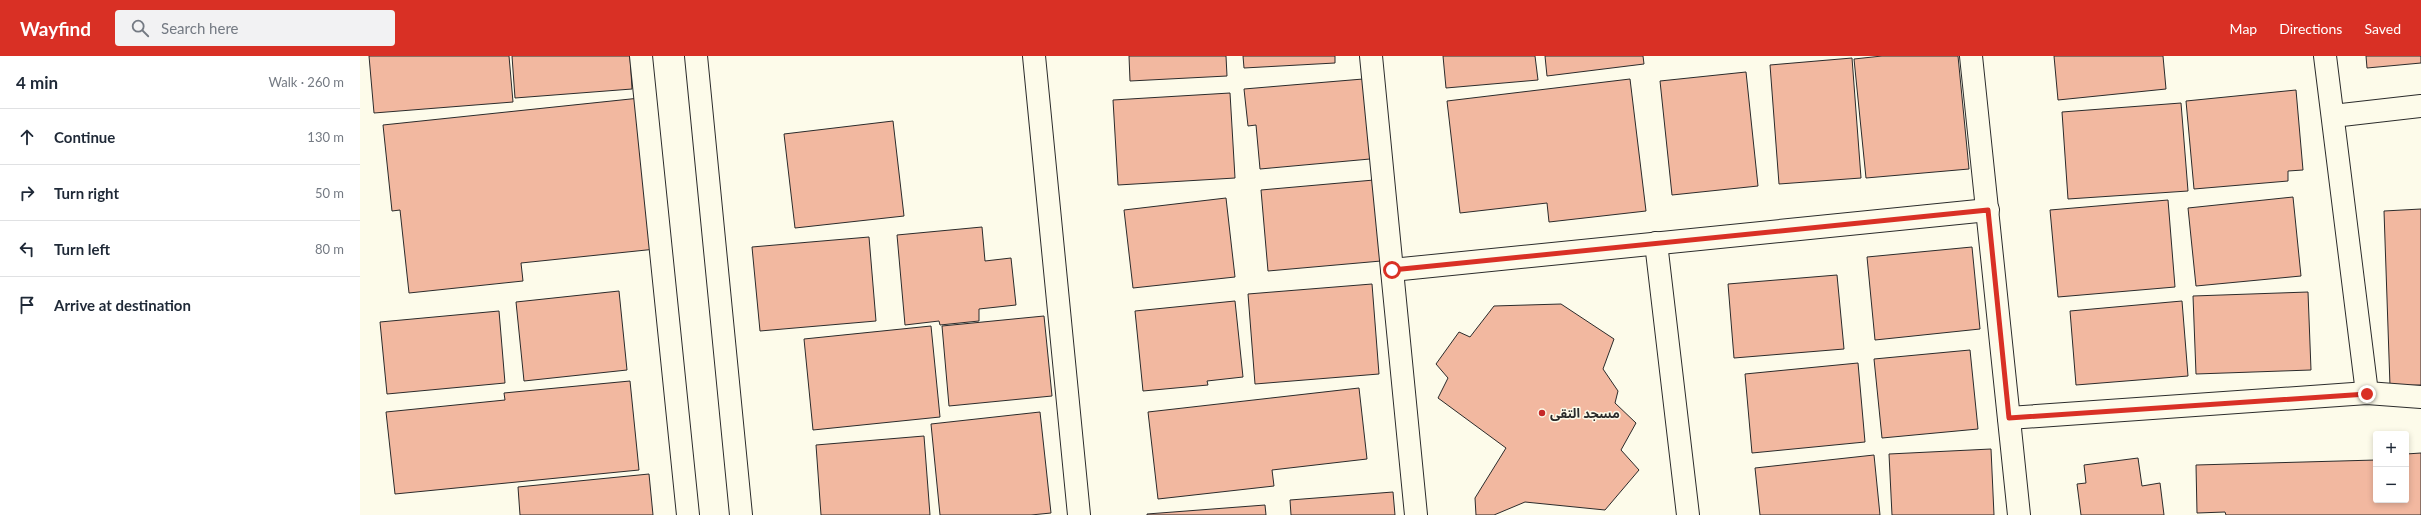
<!DOCTYPE html>
<meta charset="utf-8">
<style>
:root{--surface:#fff;--page:#f2f2f3;--text:#1f2937;--muted:#747a83;--line:#e0e1e3;--accent:#d93025}
body{margin:0;font-family:Lato,"Noto Sans Arabic",sans-serif;background:var(--page);color:var(--text)}
.controls{position:absolute;right:12px;bottom:12px;display:grid;overflow:hidden;border-radius:4px;box-shadow:0 2px 6px #0003}
.controls button{width:36px;height:36px;display:grid;place-items:center;padding:0;border:0;border-bottom:1px solid var(--line);background:var(--surface);color:var(--text);font:20px sans-serif}
.stop{position:absolute;width:12px;height:12px;margin:-9px;border:3px solid #d93025;border-radius:50%;background:#fff}
.stop.end{background:#d93025;border-color:#fff;box-shadow:0 1px 4px #0008}
.list{margin:0;padding:0;list-style:none}
h2{display:flex;justify-content:space-between;align-items:center;height:52px;margin:0;padding:0 16px;font-size:17px}
h2 small{font-size:13px;font-weight:400;color:var(--muted)}
.list li{display:grid;grid-template-columns:26px 1fr auto;gap:12px;align-items:center;box-sizing:border-box;height:56px;padding:0 16px;border-top:1px solid var(--line)}
.list b{display:block;font-size:15px;white-space:nowrap}
.list em{font-size:13px;font-style:normal;color:var(--muted)}
.icon{flex:none;width:22px;height:22px;fill:none;stroke:currentColor;stroke-width:2;stroke-linecap:round;stroke-linejoin:round}
.map{position:relative;flex:none;width:2061px;height:459px;overflow:hidden}
header{display:flex;align-items:center;gap:24px;box-sizing:border-box;height:56px;padding:0 20px;background:var(--accent);color:#fff}
header strong{font-size:19px}
nav{display:flex;gap:22px;margin-inline-start:auto;font-size:14px}
.search{width:280px;height:36px;background:var(--page);display:flex;align-items:center;gap:10px;box-sizing:border-box;padding:0 14px;border-radius:4px;color:var(--muted);font-size:15px}
main{display:flex}
aside{flex:1;background:var(--surface)}
.map>svg:first-child{display:block}
</style>
<header>
<strong>Wayfind</strong>
<div class="search"><svg class="icon" aria-label="search" viewBox="0 0 24 24"><circle cx="10" cy="10" r="6"/><path d="M15 15l6 6"/></svg>Search here</div>
<nav><a>Map</a><a>Directions</a><a>Saved</a></nav>
</header>
<main>
<aside>
<h2>4 min<small>Walk · 260 m</small></h2>
<ul class="list">
<li><svg class="icon" aria-label="ahead" viewBox="0 0 24 24"><path d="M12 20V5M6 11l6-6 6 6"/></svg><div><b>Continue</b></div><em>130 m</em></li>
<li><svg class="icon" aria-label="right" viewBox="0 0 24 24"><path d="M7 20v-9h11M14 6l5 5-5 5"/></svg><div><b>Turn right</b></div><em>50 m</em></li>
<li><svg class="icon" aria-label="left" viewBox="0 0 24 24"><path d="M17 20v-9H6M10 6l-5 5 5 5"/></svg><div><b>Turn left</b></div><em>80 m</em></li>
<li><svg class="icon" aria-label="arrive" viewBox="0 0 24 24"><path d="M6 21V4h12l-3 4 3 4H6"/></svg><div><b>Arrive at destination</b></div></li>
</ul>
</aside>
<div class="map">
<svg width="2061" height="459" viewBox="0 0 2061 459">
<rect width="100%" height="100%" fill="#fdfbea"/>
<!-- building -->
<g fill="#f2b8a0" stroke="#2b2b2b">
<path d="M9,0h140l4,46 -139,11z"/>
<path d="M152,0h118l2,33 -117,9z"/>
<path d="M769,0h97l1,20 -97,5z"/>
<path d="M883,0h92v7l-91,5z"/>
<path d="M1083,0h92l3,24 -92,8z"/>
<path d="M1185,0h98l1,8 -97,12z"/>
<path d="M1522,0h76l11,113 -103,9 -12,-119z"/>
<path d="M1694,0h109l3,33 -108,11z"/>
<path d="M2006,0h55v7l-54,5z"/>
<path d="M1492,2l9,120 -82,6 -9,-119z"/>
<path d="M1386,16l12,114 -86,9 -12,-114z"/>
<path d="M1003,23l7,80 -110,10 -4,-44 -8,1 -4,-37z"/>
<path d="M1270,23l16,132 -97,11 -2,-19 -87,10 -13,-112z"/>
<path d="M1936,34l7,80 -15,1v10l-94,8 -8,-88z"/>
<path d="M870,37l5,85 -117,7 -5,-85z"/>
<path d="M280,42l16,151 -135,14 2,18 -114,12 -9,-83 -8,1 -9,-86z"/>
<path d="M1821,47l7,88 -120,8 -6,-87z"/>
<path d="M533,65l11,95 -109,12 -11,-94z"/>
<path d="M1014,124l7,81 -113,10 -7,-81z"/>
<path d="M1933,141l8,79 -105,10 -8,-78z"/>
<path d="M866,142l9,79 -102,11 -9,-78z"/>
<path d="M1808,144l7,87 -117,10 -8,-87z"/>
<path d="M2061,153v176l-31,1 -6,-175z"/>
<path d="M622,171l3,34 26,-3 5,47 -37,4v12l-39,4 -1,-4 -34,4 -8,-90z"/>
<path d="M509,181l7,84 -116,10 -8,-84z"/>
<path d="M1612,191l8,82 -105,11 -8,-83z"/>
<path d="M1477,219l7,74 -110,9 -6,-74z"/>
<path d="M1012,228l7,90 -124,10 -7,-90z"/>
<path d="M259,235l8,79 -103,11 -8,-79z"/>
<path d="M1948,236l3,78 -115,4 -3,-78z"/>
<path d="M875,245l8,76 -36,4 1,4 -65,6 -8,-80z"/>
<path d="M1822,245l6,75 -112,9 -6,-74z"/>
<path d="M1201,248l53,35 -11,30 15,22 -3,12 21,20 -15,27 18,20 -34,40 -80,-8 -31,13h-18l-1,-17 31,-50 -68,-50 10,-20 -12,-14 23,-32 11,5 24,-31z"/>
<path d="M139,255l6,72 -118,11 -7,-72z"/>
<path d="M684,260l8,80 -103,10 -7,-80z"/>
<path d="M571,270l9,91 -127,13 -9,-91z"/>
<path d="M1610,294l8,79 -96,9 -8,-79z"/>
<path d="M1498,307l7,79 -113,11 -7,-79z"/>
<path d="M270,325l9,89 -244,24 -9,-82 119,-12 -1,-7z"/>
<path d="M999,332l8,71 -95,11 2,16 -116,13 -10,-87z"/>
<path d="M680,356l11,101 -20,2h-91l-9,-91z"/>
<path d="M564,380l6,79h-109l-5,-70z"/>
<path d="M1631,393l3,66h-102l-3,-61z"/>
<path d="M2061,397v62h-195l-1,-3 -28,1 -1,-48 180,-5v40h30v-46z"/>
<path d="M1514,399l6,60h-120l-5,-47z"/>
<path d="M1778,402l4,28 18,-3 4,32h-83l-4,-31 9,-1 -2,-18z"/>
<path d="M289,418l4,41h-133l-2,-28z"/>
<path d="M1033,436l2,23h-104l-1,-15z"/>
<path d="M905,449l1,10h-119v-1z"/>
</g>
<g fill="none" stroke-linecap="round" stroke-linejoin="round">
<!-- street casing -->
<g stroke="#2b2b2b" stroke-width="24">
<g id="street">
<path d="M674,0l45,459"/>
<path d="M1011,0l45,459"/>
<path d="M1611,0l48,459"/>
<path d="M1965,0l42,337"/>
<path d="M1973,60l88,-10"/>
<path d="M1296,187l32,272"/>
<path d="M1032,214l596,-60"/>
<path d="M1649,362l358,-25 54,4"/>
</g>
</g>
<!-- secondary casing -->
<g stroke="#2b2b2b" stroke-width="24">
<g id="secondary">
<path d="M281,0l47,459"/>
<path d="M336,0l45,459"/>
</g>
</g>
<!-- street -->
<use href="#street" stroke="#fdfbea" stroke-width="22"/>
<!-- secondary -->
<use href="#secondary" stroke="#fdfbea" stroke-width="22"/>
</g>
<g fill="none" stroke-linecap="round" stroke-linejoin="round">
<!-- route -->
<path stroke="#d93025" stroke-width="5" d="M1032,214l596,-60 21,208 358,-24"/>
</g>
<!-- markers -->
<circle fill="#c62828" stroke="#fdfbea" stroke-width="1.5" cx="1182" cy="357" r="4"/>
<g text-anchor="middle" stroke-width="3" stroke-linejoin="round" paint-order="stroke">
<!-- poi labels -->
<g font-size="13" font-weight="bold" fill="#2b2b2b" stroke="#fdfbea" text-anchor="start">
<text x="1190" y="362">مسجد التقى</text>
</g>
</g>
</svg>
<div class="controls">
<button>+</button>
<button>−</button>
</div>
<div class="stop" style="left:1032px;top:214px"></div>
<div class="stop end" style="left:2007px;top:338px"></div>
</div>
</main>
